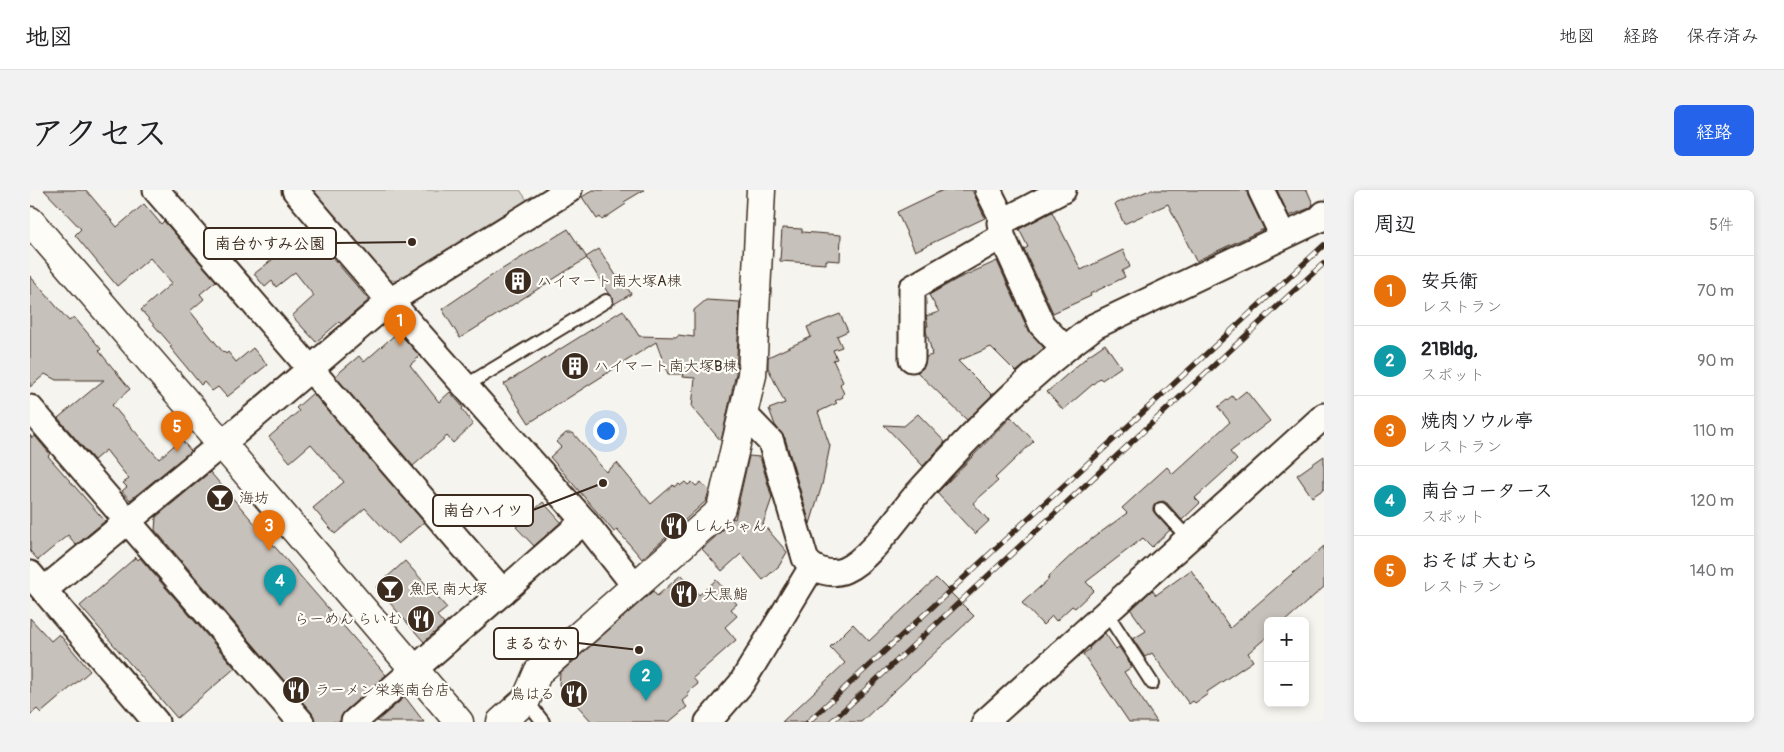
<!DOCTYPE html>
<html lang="ja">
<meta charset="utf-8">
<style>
:root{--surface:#fff;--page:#f2f2f2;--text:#202124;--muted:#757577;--line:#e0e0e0;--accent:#2563eb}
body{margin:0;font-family:Pangolin,"Klee One",sans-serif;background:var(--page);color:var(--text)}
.controls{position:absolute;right:15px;bottom:15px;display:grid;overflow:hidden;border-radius:8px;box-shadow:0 2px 8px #0003}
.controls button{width:45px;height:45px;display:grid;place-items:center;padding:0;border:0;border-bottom:1px solid var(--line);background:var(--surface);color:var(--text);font:25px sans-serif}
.you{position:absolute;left:575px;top:240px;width:18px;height:18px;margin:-12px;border:4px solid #fff;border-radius:50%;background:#1a73e8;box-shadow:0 0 0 8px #1a73e833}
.badge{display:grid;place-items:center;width:32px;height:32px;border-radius:50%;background:var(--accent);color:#fff;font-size:16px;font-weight:700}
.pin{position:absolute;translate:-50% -41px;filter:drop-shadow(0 1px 2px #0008)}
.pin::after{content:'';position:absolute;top:26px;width:18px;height:15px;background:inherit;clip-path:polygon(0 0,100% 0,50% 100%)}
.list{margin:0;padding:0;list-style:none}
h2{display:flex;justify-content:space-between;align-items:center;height:65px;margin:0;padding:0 20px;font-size:21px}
h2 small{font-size:16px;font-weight:400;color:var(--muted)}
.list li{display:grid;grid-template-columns:32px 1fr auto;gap:15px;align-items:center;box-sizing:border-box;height:70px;padding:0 20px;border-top:1px solid var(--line)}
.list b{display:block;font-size:19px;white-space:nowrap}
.list p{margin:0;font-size:16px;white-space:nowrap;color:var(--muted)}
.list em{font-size:16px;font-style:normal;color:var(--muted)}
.map{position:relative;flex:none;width:1294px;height:532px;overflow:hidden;border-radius:8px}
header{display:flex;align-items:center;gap:30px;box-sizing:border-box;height:70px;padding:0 25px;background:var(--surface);border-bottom:1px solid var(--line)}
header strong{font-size:24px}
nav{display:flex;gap:28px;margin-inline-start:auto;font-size:18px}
.intro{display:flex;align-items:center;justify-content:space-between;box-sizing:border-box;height:120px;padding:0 30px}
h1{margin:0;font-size:35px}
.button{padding:12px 22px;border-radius:8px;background:var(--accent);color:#fff;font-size:18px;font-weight:700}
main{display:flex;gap:30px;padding:0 30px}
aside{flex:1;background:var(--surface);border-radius:8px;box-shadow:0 2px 8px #0003}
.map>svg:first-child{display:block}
</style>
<header>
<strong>地図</strong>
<nav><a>地図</a><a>経路</a><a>保存済み</a></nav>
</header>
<div class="intro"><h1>アクセス</h1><a class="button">経路</a></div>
<main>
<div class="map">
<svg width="1294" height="532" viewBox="0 0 1294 532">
<rect width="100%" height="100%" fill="#f5f4ee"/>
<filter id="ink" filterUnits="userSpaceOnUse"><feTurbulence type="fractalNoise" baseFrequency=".02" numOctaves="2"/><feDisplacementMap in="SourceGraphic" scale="10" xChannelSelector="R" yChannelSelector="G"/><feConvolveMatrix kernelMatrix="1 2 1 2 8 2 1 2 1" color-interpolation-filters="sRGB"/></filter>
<g filter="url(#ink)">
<!-- green -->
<path fill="#dad6d0" stroke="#8a8077" d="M283,0h207l9,13 -125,78 -14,-1z"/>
<!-- building -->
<g fill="#c7c1bb" stroke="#3b2a1e">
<path d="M14,0h42l31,37 27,-23 17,20 3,-3 52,60 -16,13 4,5 -14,12 33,41 1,-1 2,3 2,-2 8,10 17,-14 14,17 -40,32 -9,-10 -6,4 -8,-9 -3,3 -31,-38 2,-1 -31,-36 31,-27 -22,-25 -33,28 -42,-51 6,-6z"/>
<path d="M563,0h51l-20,12 2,2 -24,16 -2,-3 -3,2 -15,-22z"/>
<path d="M913,0h29l13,28 -70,33 -18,-39z"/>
<path d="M1120,0h97l1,6 16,33 -68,32 -28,-57 -44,20 -9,-20z"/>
<path d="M1247,0h30l6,14 -3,4 -21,8z"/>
<path d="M1022,22l29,58 42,-20 7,17 -8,4 3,6 -35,17 1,2 -38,17 -29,-64 4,-2 -9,-18z"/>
<path d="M752,38l20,1v3l39,3 -1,26 -14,-1v4l-46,-3z"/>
<path d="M538,39l19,29 -127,80 -18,-29 49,-33z"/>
<path d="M280,40l16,18 -1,1 44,51 -28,24 -2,-2 -23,20 -24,-26 22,-20 -19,-24 -19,15 -4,-6 -7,6 -11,-13z"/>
<path d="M569,59l18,28 3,-2 11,19 -17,10 -1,-7 -5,-4 -22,-36z"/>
<path d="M967,71l29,64 -1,1 19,22 -28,24 -25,-25 -33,14 34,34 -25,25 -50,-48 7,-5 2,-10 6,-2 -1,-3h1l-6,-21v-5h2l-2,-10 13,-4 -10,-17 28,-16z"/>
<path d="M0,86l39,45 5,-4 27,32 -2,2 31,38 -18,16 47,54 22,-20 10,12 -61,49 -8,-9 5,-4 -4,-4 6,-4 -23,-29 -12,10 -36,-42 46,-38h-48l-11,-6 -15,13z"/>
<path d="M676,110l34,2 -4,71 -15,68 -29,-34 3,-29 -13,-1 1,-3h-15l-12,-32 -127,81 -25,-39 119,-74 16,26 37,1 2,-2 16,2v-27z"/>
<path d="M810,124l8,17 -11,5 5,11 -9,3 4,9 -4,1 10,22 -3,2 4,10 -2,1 1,2 -8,4 2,2 -19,9 12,34 -8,39 -12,39 -25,-86 -10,-13 -6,-16 16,-6 -17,-35v-11l43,-20 -4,-10z"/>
<path d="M368,142l22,24 -10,9 29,37 11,-10 13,15 -1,2 11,15 -20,19 -6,-7 -34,30 -78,-90 24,-20 5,6z"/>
<path d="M1075,154l16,23 -19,13 -2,-2 -37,32 -16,-18 39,-34v-1z"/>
<path d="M1216,201l24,30 -40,31 7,8 -42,38 5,5 -18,17 -15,-17 -4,-2 -7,2 -3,4v4l17,19 -18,17 -9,-9 -57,44 8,8 -19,18 -3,-2 -16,15 -4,-5 -9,9 -21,-22 27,-24 -2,-1 31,-29 49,-36 -5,-5 45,-41 6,7 57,-52 -12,-15 14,-11 3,4z"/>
<path d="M283,203l111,129 -26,22 -33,-36 -30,26 -22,-26 31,-26 -33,-38 -21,18 -21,-25 30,-26 -3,-3z"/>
<path d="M888,224l27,28 -22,24 -39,-41 20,1z"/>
<path d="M981,227l23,24 -39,37 3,3 -25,22 16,18 -14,13 -38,-41z"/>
<path d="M536,243h7l33,39 11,-9 34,41 22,-19 1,2 5,-4 2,2 4,-3 3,3 4,-3 4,4 5,-4 8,9 -3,10 -64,58 -25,-29 -3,2 -64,-75 11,-10 -5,-5z"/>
<path d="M0,245l2,3 3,-2 15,18 -2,2 57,65 -29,24 -8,-10 -30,25 -8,-9z"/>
<path d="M719,266l11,1 12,41 -9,26 24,28 -8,14 -16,14 -22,-26 -19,17 -20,-22 24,-22 7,-9 2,1z"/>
<path d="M1294,266v33l-12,8 -15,-22z"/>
<path d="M180,282l176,203 -41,36 -4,6 -1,5h-25l-3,-9 -157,-183 1,-13z"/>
<path d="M513,312l18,20 -27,24 -18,-19z"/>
<path d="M1294,356v41l-39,34h-17v15l-20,17 5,8 -46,31 1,2 -13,9 -2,-2 -4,3 -37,-51 -7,4 -12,-18 13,-8 -15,-21 21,-20 4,5 35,-25 39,58z"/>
<path d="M106,367l2,3 2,-2 95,110 -58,50 -97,-112z"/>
<path d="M375,371l42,47 -10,8 7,8 -20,18 -48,-55z"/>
<path d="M651,385l18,20 17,-15 21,24 -6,5 6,7 -12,11 11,13 -43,38 5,6 -11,9 2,2 -7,6 5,6 -18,15h-77l-33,-37 1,-12 93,-82 4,5z"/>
<path d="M906,388l38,38 -113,106h-79l63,-59 -15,-16 23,-23 16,17z"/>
<path d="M0,428l21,23 8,-7 31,37 -49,42 -4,-4 -7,6z"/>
<path d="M1075,443l11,16 3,-2 13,20 -8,5 33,50h-28l-46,-68 7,-5 -1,-1z"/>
<path d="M375,507l19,25h-45l-2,-1z"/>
</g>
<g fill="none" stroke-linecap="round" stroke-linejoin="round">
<!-- lane casing -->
<g stroke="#3b2a1e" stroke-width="16">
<g id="lane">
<path d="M435,196l141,-85"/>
<path d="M1131,319l27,29"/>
<path d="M1076,422l46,71"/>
<path d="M496,510l17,22"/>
</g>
</g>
<!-- street casing -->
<g stroke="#3b2a1e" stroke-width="29">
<g id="street">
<path d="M126,0l347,402"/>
<path d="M265,0l95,111 194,220 51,65"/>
<path d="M958,0l12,24 2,22 40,89 22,23"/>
<path d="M1231,0l22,46"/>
<path d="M970,33l63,-33"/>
<path d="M882,169v-71l90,-52"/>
<path d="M0,218l271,314"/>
<path d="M713,223l28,29 34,116c7,13 27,18 40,12 25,-11 54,-55 73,-77 54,-60 112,-120 177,-167l223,-106 6,-6"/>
<path d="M0,384l126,148"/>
<path d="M14,400l192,-158 154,-131 179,-111"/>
<path d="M324,532l230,-201"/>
<path d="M678,532l33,-38 71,-117"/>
<path d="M955,532l339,-306"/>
</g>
</g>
<!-- secondary casing -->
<g stroke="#3b2a1e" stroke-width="31">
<g id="secondary">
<path d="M0,31l192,223 237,278"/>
<path d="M471,532l25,-22 12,-28 178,-157 5,-7 31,-133 9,-185"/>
</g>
</g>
<!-- lane -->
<use href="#lane" stroke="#fdfcf7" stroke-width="12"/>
<!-- street -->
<use href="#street" stroke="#fdfcf7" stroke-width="25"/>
<!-- secondary -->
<use href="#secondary" stroke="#fdfcf7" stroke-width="28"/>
<!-- rail casing -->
<g stroke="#3b2a1e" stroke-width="5.5">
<g id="rail">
<path d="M778,532l516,-477"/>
<path d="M801,532l493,-459"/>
</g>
</g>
<!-- rail -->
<use href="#rail" stroke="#fdfcf7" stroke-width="4" stroke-dasharray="11" stroke-linecap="butt"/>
</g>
</g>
<!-- icons -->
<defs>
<g id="building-disc" transform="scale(1.4375)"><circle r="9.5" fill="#3b2a1e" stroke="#fdfcf7"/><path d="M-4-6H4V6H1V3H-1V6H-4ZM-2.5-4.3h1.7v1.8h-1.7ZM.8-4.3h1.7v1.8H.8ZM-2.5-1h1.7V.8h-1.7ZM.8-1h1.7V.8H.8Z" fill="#fff"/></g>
<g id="bar-disc" transform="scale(1.4375)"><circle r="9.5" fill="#3b2a1e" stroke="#fdfcf7"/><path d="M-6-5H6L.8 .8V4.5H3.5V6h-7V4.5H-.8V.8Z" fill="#fff"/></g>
<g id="restaurant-disc" transform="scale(1.4375)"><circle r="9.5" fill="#3b2a1e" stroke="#fdfcf7"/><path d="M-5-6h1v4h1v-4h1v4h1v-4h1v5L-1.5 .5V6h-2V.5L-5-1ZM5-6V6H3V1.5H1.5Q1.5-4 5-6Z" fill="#fff"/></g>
</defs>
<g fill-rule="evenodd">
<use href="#building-disc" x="488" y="91"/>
<use href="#building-disc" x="545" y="176"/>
<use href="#bar-disc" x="190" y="308"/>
<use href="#restaurant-disc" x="644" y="336"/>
<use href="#bar-disc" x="360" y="399"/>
<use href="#restaurant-disc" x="654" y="404"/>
<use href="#restaurant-disc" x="391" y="429"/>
<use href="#restaurant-disc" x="266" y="500"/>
<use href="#restaurant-disc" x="544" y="504"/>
</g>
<g text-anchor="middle" stroke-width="4.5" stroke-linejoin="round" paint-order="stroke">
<!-- poi labels -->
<g font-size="15" fill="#3b2a1e" stroke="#fdfcf7" text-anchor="start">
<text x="507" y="96">ハイマート南大塚A棟</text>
<text x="564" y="181">ハイマート南大塚B棟</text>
<text x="209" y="313">海坊</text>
<text x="663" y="341">しんちゃん</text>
<text x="379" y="404">魚民 南大塚</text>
<text x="673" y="409">大黒鮨</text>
<text x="372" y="434" text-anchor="end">らーめん らいむ</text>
<text x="285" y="505">ラーメン栄楽南台店</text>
<text x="525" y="509" text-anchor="end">鳥はる</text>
</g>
</g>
<!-- callouts -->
<path fill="none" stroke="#3b2a1e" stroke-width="2" d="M382 52L306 53M573 293L503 320M609 460L548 453"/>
<g fill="#3b2a1e" stroke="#fdfcf7" stroke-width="2">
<circle cx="382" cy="52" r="5"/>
<circle cx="573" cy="293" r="5"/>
<circle cx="609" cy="460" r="5"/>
</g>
<g fill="#fdfcf7" stroke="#3b2a1e" stroke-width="2">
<rect x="174" y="38" width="132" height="31" rx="5"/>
<rect x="403" y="305" width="100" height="31" rx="5"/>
<rect x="464" y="438" width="84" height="31" rx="5"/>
</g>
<g font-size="16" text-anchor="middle" font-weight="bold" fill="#3b2a1e">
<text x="240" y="59">南台かすみ公園</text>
<text x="453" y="326">南台ハイツ</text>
<text x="506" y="459">まるなか</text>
</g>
</svg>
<div class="controls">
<button>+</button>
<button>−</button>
</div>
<div class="you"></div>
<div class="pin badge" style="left:370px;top:156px;background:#e8710a">1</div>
<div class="pin badge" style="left:616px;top:511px;background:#0f9aa8">2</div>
<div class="pin badge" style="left:239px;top:361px;background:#e8710a">3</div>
<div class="pin badge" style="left:250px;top:416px;background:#0f9aa8">4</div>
<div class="pin badge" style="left:147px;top:262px;background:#e8710a">5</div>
</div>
<aside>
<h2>周辺<small>5件</small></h2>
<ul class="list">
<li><span class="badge" style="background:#e8710a">1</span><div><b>安兵衛</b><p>レストラン</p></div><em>70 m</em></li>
<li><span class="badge" style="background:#0f9aa8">2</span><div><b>21Bldg,</b><p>スポット</p></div><em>90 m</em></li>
<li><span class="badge" style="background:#e8710a">3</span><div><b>焼肉ソウル亭</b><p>レストラン</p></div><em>110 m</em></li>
<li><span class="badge" style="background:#0f9aa8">4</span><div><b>南台コータース</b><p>スポット</p></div><em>120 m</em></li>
<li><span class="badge" style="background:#e8710a">5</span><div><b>おそば 大むら</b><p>レストラン</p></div><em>140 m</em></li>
</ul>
</aside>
</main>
